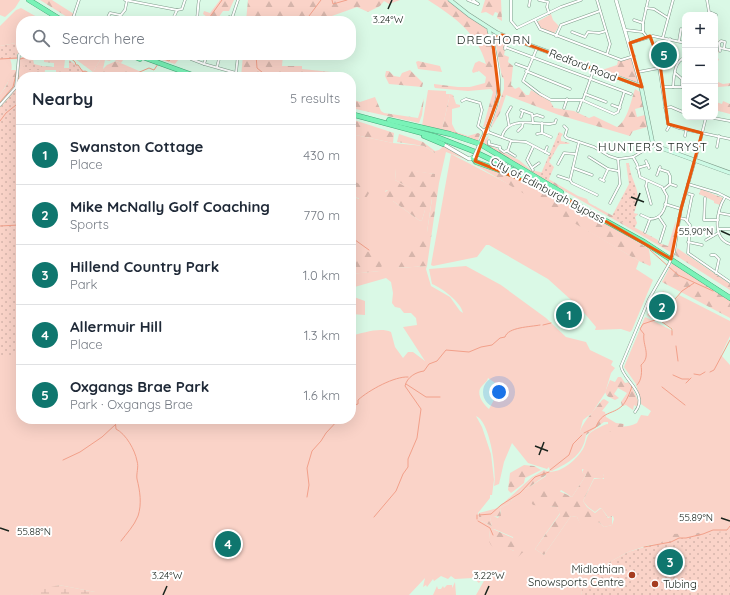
<!DOCTYPE html>
<meta charset="utf-8">
<style>
:root{--surface:#fff;--page:#f6f6f7;--text:#1f2937;--muted:#747a83;--line:#e0e1e3;--accent:#0f766e}
body{margin:0;font-family:Quicksand,sans-serif;background:var(--page);color:var(--text)}
.controls{position:absolute;right:12px;top:12px;display:grid;overflow:hidden;border-radius:8px;box-shadow:0 4px 16px #0002}
.controls button{width:36px;height:36px;display:grid;place-items:center;padding:0;border:0;border-bottom:1px solid var(--line);background:var(--surface);color:var(--text);font:20px sans-serif}
.you{position:absolute;left:499px;top:392px;width:14px;height:14px;margin:-10px;border:3px solid #fff;border-radius:50%;background:#1a73e8;box-shadow:0 0 0 6px #1a73e833}
.badge{display:grid;place-items:center;width:26px;height:26px;border-radius:50%;background:var(--accent);color:#fff;font-size:13px;font-weight:700}
.pin{position:absolute;translate:-50% -50%;border:2px solid #fff;box-shadow:0 1px 4px #0006}
.list{margin:0;padding:0;list-style:none}
h2{display:flex;justify-content:space-between;align-items:center;height:52px;margin:0;padding:0 16px;font-size:17px}
h2 small{font-size:13px;font-weight:400;color:var(--muted)}
.list li{display:grid;grid-template-columns:26px 1fr auto;gap:12px;align-items:center;box-sizing:border-box;height:60px;padding:0 16px;border-top:1px solid var(--line)}
.list b{display:block;font-size:15px;white-space:nowrap}
.list p{margin:0;font-size:13px;white-space:nowrap;color:var(--muted)}
.list em{font-size:13px;font-style:normal;color:var(--muted)}
.icon{flex:none;width:22px;height:22px;fill:none;stroke:currentColor;stroke-width:2;stroke-linecap:round;stroke-linejoin:round}
.map{position:relative;flex:none;width:730px;height:595px;overflow:hidden}
.search{position:absolute;background:var(--surface);box-shadow:0 4px 16px #0002;left:16px;top:16px;width:340px;height:44px;display:flex;align-items:center;gap:10px;box-sizing:border-box;padding:0 14px;border-radius:16px;color:var(--muted);font-size:15px}
.panel{position:absolute;background:var(--surface);box-shadow:0 4px 16px #0002;left:16px;top:72px;width:340px;height:352px;border-radius:16px}
.map>svg:first-child{display:block}
</style>
<div class="map">
<svg width="730" height="595" viewBox="0 0 730 595">
<defs>
<pattern id="forest-firs" width="22" height="20" patternUnits="userSpaceOnUse"><rect width="22" height="20" fill="#fad3c8"/><path d="M5 1l3.5 6h-7zM16 11l3.5 6h-7z" fill="#d6b5ab"/></pattern>
<pattern id="wetland-marsh" width="20" height="14" patternUnits="userSpaceOnUse"><rect width="20" height="14" fill="#fad3c8"/><path d="M1 5h8M5 5V1M11 12h8M15 12V8" fill="none" stroke="#d6b5ab"/></pattern>
<pattern id="park-dots" width="8" height="8" patternUnits="userSpaceOnUse"><rect width="8" height="8" fill="#fad3c8"/><path d="M2 2h.1M6 6h.1" fill="none" stroke="#d6b5ab" stroke-width="1.8" stroke-linecap="round"/></pattern>
</defs>
<rect width="100%" height="100%" fill="#daf9e6"/>
<!-- grass -->
<g fill="#fad3c8" fill-rule="evenodd">
<path d="M0,0h20l-5,8 -10,9 -5,-2z"/>
<path d="M21,8l23,13h-23v21l-21,4c4,4 10,10 11,16 3,9 -4,25 -11,32v-68l16,-16z"/>
<path d="M551,14l2,6 6,6 -5,8 -15,-6 -2,-6z"/>
<path d="M70,55h51l4,2 -4,6 -18,-8 -10,17z"/>
<path d="M428,90l18,1v3h4l-8,36 -20,-4z"/>
<path d="M351,134l42,9 31,3 11,7v-2l4,-1 5,-4 26,15 -24,-9 -7,31h-4v-9l-39,-5 -1,11 37,18 -5,34 -29,36 29,-2 -1,3 5,17 19,11 10,14 3,2c-2,-11 -21,-25 -31,-29l-3,-15 37,-3 35,19 45,33 20,19 20,5 4,8 23,11 -2,4 4,3 -4,5 -6,20 -13,20 -9,7 -3,11 6,4c-3,20 -16,27 -34,36h-2l-1,-4 -2,2 -19,-6 -16,-20 -8,19 -5,22 -5,2c3,-15 -4,-65 -18,-70l6,11 9,27 3,26 -2,15h-2v3l-12,15 3,8 11,5 -2,-9 3,-1 5,2 3,-5 -1,-5 8,-4 14,-15 6,-1 18,-12v-5c14,4 30,-11 37,-22 3,-5 3,-11 6,-15 4,-4 13,-8 18,-10 13,2 17,5 30,-1l4,-8 7,1 3,-5 -10,-7 -5,-20 -12,-17 21,-50c10,4 18,9 28,14v-2l-16,-12 -4,2 -6,-4 16,-24 13,9 3,-5 51,26v15l-9,19 9,10v167l-81,13 -21,7 -35,19 -10,16 -2,8h-105l9,-16h-3l-3,4 -6,-5 -18,1 -4,-3 -3,3 -7,-3 -7,5 -1,-2 -6,8 -1,-2 -3,2 2,-9 -16,17h-314v-3l-36,-7 -28,10h-31v-366l21,6v184h330v-83c12,-3 29,-9 40,-4l4,15 8,11 5,-6h5l12,9 -22,-34 14,-2 -1,-7 -5,-5h-7l-4,-5 -5,-1 -3,-4 1,-10 -2,-11 -5,-4 -35,10v-14l29,-3 -29,-13v-62l8,3 -4,-17 -4,1zM388,190l37,20 -3,10 -2,1 -27,-20 -8,-10zM488,378l13,9 -12,22c-6,-5 -14,-16 -7,-23 3,-4 5,-4 6,-8zM582,469l22,6v4h-10l-11,22 5,6 7,5 5,-4 2,1 6,8 5,-1 1,3 -2,6 -8,2 -5,-5c-5,0 -9,5 -16,7l-6,-12 -6,-1 -27,39 -9,-6 25,-36 -3,-6 -8,-1 12,-16 11,7 14,-22 -4,-3zM494,529l19,8 3,22 -2,-8 -25,-11 1,-10z"/>
<path d="M451,154l69,36 119,71 -3,8 17,11 -21,50 -2,2 -9,-3 -26,1 1,-3 -16,-19 -32,-29 -59,-34h-3l-9,12 -44,9 -2,-1z"/>
<path d="M351,296l14,5v14l-14,-1z"/>
<path d="M455,582l1,13h-23l4,-9 1,3h3l2,-3 1,2 3,-3h5v3z"/>
</g>
<!-- forest -->
<g fill="url(#forest-firs)" fill-rule="evenodd">
<path d="M40,0h12l22,14 -2,6z"/>
<path d="M220,0h14l-5,11h-6l-7,10h-11l2,-4 -4,-3 1,-3 6,2z"/>
<path d="M248,0h152l-11,4 -5,-3 -4,5 -12,6 -11,-5 -39,14h-72z"/>
<path d="M428,0h19l42,31c5,32 18,67 -4,96h-2l10,-35 -2,-3 -23,2 -33,-3 -1,-2v-2l24,3h12l15,-4 1,-6 -7,-6 -6,2 -1,-2 3,-8 4,-2 7,3c-9,-32 -32,-47 -58,-64z"/>
<path d="M485,0h16l1,21 -5,-3 1,-5 -3,-1 -2,4 -7,-4 -5,1z"/>
<path d="M501,37l10,3 -8,8 2,2 -1,5 5,2 -1,5 5,4 -2,19 4,4 4,-2 7,8h3l2,-5 19,11 4,7 20,3 15,7 5,-2 23,11c11,-7 14,-27 18,-38l5,3 3,15 -8,2 2,8 8,-2 2,12 -14,4 -3,5 -71,-21 -53,-20 -6,18 -10,17 14,-41v-10l-2,-2 -6,-31 1,-7z"/>
<path d="M718,38l1,8 -3,3 3,2 -2,5 2,4 -3,2 2,20 5,2 7,-1v3l-12,1 -2,15 6,2 1,-3 7,3v10l-15,-4v-63h1z"/>
<path d="M27,55h41l5,4 -8,1 -1,8h5v9h-13v-7h-11l-1,7h-23v3l-3,-4 2,-18zM36,56l20,1 -1,1 -11,2v2l10,1v4l-12,-1v3l-18,-10z"/>
<path d="M103,55l8,4 -1,2 -5,-1 -2,9 4,-4 9,-4 30,13 -1,3h-52v-5z"/>
<path d="M146,55h36l-7,9z"/>
<path d="M243,55h40l-1,11h20v3l39,4v4h-100z"/>
<path d="M633,57l5,26 -36,-13 15,-5 1,-4z"/>
<path d="M418,61l22,5 2,6 -24,-3 -2,-7z"/>
<path d="M10,70h7l-1,17 -16,17v-10c8,-8 9,-14 10,-24z"/>
<path d="M410,70l13,13 -1,4 -33,-3 -4,-8 1,-5h3l5,5 6,1 2,-4z"/>
<path d="M450,94l3,1 3,9 4,1v2l-8,2v15l4,8 12,4 10,-3 2,1 -2,7 -36,-11z"/>
<path d="M375,97l6,14 3,2 34,5 6,-20 -2,17 -3,8 -68,-15v-9l9,3z"/>
<path d="M351,119l43,14 -1,10 -42,-9z"/>
<path d="M399,134l24,8 12,9v2l-11,-7 -27,-4z"/>
<path d="M489,135l-2,7 2,3 30,15 12,10 13,3 1,4 33,19 9,3 2,4 69,37 1,3 9,3 8,-26 -1,9 2,2 -5,22 -187,-108 -1,-4z"/>
<path d="M472,163h6c60,24 116,52 171,86l2,15 -1,2 -11,-5z"/>
<path d="M396,168l39,6v9h4l-12,83 -29,2 21,-35 8,-1 5,-33 -37,-19z"/>
<path d="M392,180l35,17 1,10 -3,3 -3,10 -2,1 -27,-20h-10v-7l5,-4z"/>
<path d="M355,182l7,3 7,8 -4,7 -14,-4v-13z"/>
<path d="M701,189l22,9 -3,7 -6,-2v-2l-15,-7z"/>
<path d="M677,248l53,36v6l-55,-35z"/>
<path d="M359,251l27,2 -6,18 -29,3v-16z"/>
<path d="M672,263l58,38v17l-68,-36z"/>
<path d="M618,377h3l4,6 5,-1 9,21 -2,4 -3,-2 -1,5 -7,-5 -4,1 -1,-4 6,-9 -9,-5 -4,6 5,4 -4,2 -8,-4 -2,-4 5,-12 5,2z"/>
<path d="M604,399l5,3 -7,9 3,1 1,5 10,6 8,1 -1,3 -13,5 -2,-3v-7h-4l-18,13 -6,-4c5,-12 14,-20 22,-31z"/>
<path d="M524,465l10,1 7,4 -16,8 -1,5 -13,10 -3,-3 2,-17z"/>
<path d="M584,469l17,3 4,5 -3,2 -8,-1 -11,23 4,6 8,6 5,-4h2l6,9 4,-2v9l-8,2 -5,-5 -12,7h-5l-5,-12 -6,-1 -27,39 -9,-6 25,-35 -3,-7 -24,-2 -3,-4c3,-21 30,-11 42,-4l14,-22 -4,-3z"/>
<path d="M544,470l2,1v4l-18,13 -6,1 -14,15 -8,4 1,8 -11,1 2,9 -13,-6v-7l19,-5 34,-31z"/>
<path d="M493,529l31,14 4,8 -6,2 -6,6 -4,-1 2,-7c-7,-5 -23,2 -25,-11 0,-3 1,-7 1,-10z"/>
<path d="M713,529h13l1,4 -78,12 19,-5 4,-6 26,-1z"/>
</g>
<!-- wetland -->
<path fill="url(#wetland-marsh)" d="M59,585l36,7v3h-64l8,-5z"/>
<!-- park -->
<g fill="url(#park-dots)">
<path d="M21,42v11l-4,1 1,5 -17,1 -1,-14z"/>
<path d="M668,46l11,7 -3,5 -8,-2v8h-8l-1,-13 6,-1z"/>
<path d="M36,56l8,1v3l-11,-1 1,5 8,2v4h-18v-11z"/>
<path d="M69,60l24,17h-24z"/>
<path d="M18,77l3,3v276l-21,1v-250c10,-10 17,-17 18,-30z"/>
<path d="M559,132l4,2 -2,3v4l9,2 -2,1h-8l-2,2 -9,16 5,5 -6,14 -8,-5z"/>
<path d="M626,163h3c2,22 15,26 5,50l4,1 -3,3 2,6 -3,6 -22,-13 17,-32z"/>
<path d="M730,531v64h-149l2,-10 10,-14 35,-19 40,-12z"/>
</g>
<g fill="none" stroke-linecap="round" stroke-linejoin="round">
<!-- stream -->
<g stroke="#f2a08a" stroke-width="1">
<path d="M332,0l1,4 14,-4"/>
<path d="M301,20h5l15,-20"/>
<path d="M207,21l15,-21"/>
<path d="M256,21h4"/>
<path d="M282,21l9,-1"/>
<path d="M57,55h8"/>
<path d="M67,55l8,7 1,3h2l5,7 2,-1 12,6"/>
<path d="M256,55l1,13 11,9"/>
<path d="M0,59l17,-1"/>
<path d="M20,59l17,-4 9,1 9,-1"/>
<path d="M159,61l3,-3 7,3 6,-6"/>
<path d="M128,77l21,-9 5,2 4,-6"/>
<path d="M18,78l3,1"/>
<path d="M0,102l13,-15 4,-17"/>
<path d="M0,121l6,-8 15,-12"/>
<path d="M0,226l19,-1"/>
<path d="M351,237l18,13"/>
<path d="M650,250l28,25 35,16"/>
<path d="M670,305l12,-14 12,-8"/>
<path d="M658,319l14,10v6"/>
<path d="M562,323l5,-2 14,2"/>
<path d="M543,325l8,-2"/>
<path d="M676,346l2,15"/>
<path d="M710,372l4,-2 16,-30"/>
<path d="M694,374l6,1 5,-3"/>
<path d="M673,375l9,4h7"/>
<path d="M686,383l5,-5"/>
<path d="M406,384l20,13h14"/>
<path d="M637,385c5,-5 5,-14 4,-20 11,-9 1,-20 3,-31l-4,-5 3,-5 12,-4 8,-7"/>
<path d="M662,387l23,18"/>
<path d="M351,411l3,-6 4,-1v-4c11,-10 37,-24 50,-23"/>
<path d="M115,419l1,10c10,5 19,21 21,32 2,6 -1,13 0,18 3,12 5,25 1,37 -4,10 -11,17 -17,25"/>
<path d="M584,433l12,-6c6,-16 16,-12 26,-21 4,-4 8,-13 10,-20"/>
<path d="M63,460l17,-8 22,-15 13,-12"/>
<path d="M550,470l19,-15 4,-11 9,-9"/>
<path d="M307,497l2,-12 -2,-17 5,-17 9,-10 5,-8 13,-14"/>
<path d="M479,515l12,-1 10,-9 19,-12 15,-16 14,-5"/>
<path d="M374,517l22,-26 7,-17 5,-7v-8l9,-21 4,-29 -16,-23c2,-9 11,-14 19,-15l5,-7 8,-3 9,-11 23,2 12,-5 11,-2 8,-7 5,-1c3,-10 25,-10 35,-12"/>
<path d="M477,519v-4"/>
<path d="M478,521l12,7 3,7"/>
<path d="M644,547l27,-5 8,-4h7l17,-4 10,-4h14l3,-4"/>
</g>
<!-- pedestrian casing -->
<g stroke="#7f9c8b" stroke-width="2.5">
<path id="pedestrian" d="M656,43l6,1"/>
</g>
<!-- minor casing -->
<g stroke="#7f9c8b" stroke-width="3">
<g id="minor">
<path d="M125,0l52,10"/>
<path d="M468,0l10,4"/>
<path d="M473,0l5,4"/>
<path d="M511,0v21l6,7"/>
<path d="M539,0l9,2 -1,5 2,6"/>
<path d="M597,0l13,44 -3,10"/>
<path d="M707,0l2,12 7,3"/>
<path d="M529,6l1,-6"/>
<path d="M646,8l8,1 14,9"/>
<path d="M177,10l5,-1 3,-9"/>
<path d="M232,18l6,-18"/>
<path d="M143,20l2,1"/>
<path d="M535,20l5,9 81,31 13,-4"/>
<path d="M634,20l9,3"/>
<path d="M72,21l7,-21"/>
<path d="M106,21l4,-8 10,2"/>
<path d="M116,21l9,-11 2,-10"/>
<path d="M172,21l5,-11"/>
<path d="M196,21c3,-8 1,-13 3,-21"/>
<path d="M225,21l4,-4 12,4"/>
<path d="M517,28l44,-21 20,-7"/>
<path d="M626,30l17,2 4,5"/>
<path d="M572,32l13,5 3,-5 11,1 7,-2"/>
<path d="M643,32v-9l5,-23"/>
<path d="M556,36l5,-11 39,-14"/>
<path d="M650,37l4,10 8,2 8,-10"/>
<path d="M663,37l10,-37"/>
<path d="M679,41l2,-12"/>
<path d="M630,43l23,-7 32,7"/>
<path d="M505,47l126,47"/>
<path d="M537,48l-14,33 17,13 11,6h31l32,14 4,-2 6,-19"/>
<path d="M658,48v13l10,63 11,4 51,11"/>
<path d="M720,48l10,2"/>
<path d="M505,49l1,-4"/>
<path d="M720,51l-1,-8 2,-2 4,1 -1,6"/>
<path d="M45,55h1"/>
<path d="M191,59l13,5 3,-9"/>
<path d="M204,64l32,9 2,-18"/>
<path d="M516,64l11,4"/>
<path d="M217,67l3,-12"/>
<path d="M526,71l44,18"/>
<path d="M638,72l21,-4"/>
<path d="M675,73l7,6v8"/>
<path d="M662,87h23"/>
<path d="M673,87c1,-10 1,-27 12,-29"/>
<path d="M585,94l21,8"/>
<path d="M583,100l11,-31"/>
<path d="M462,101l4,-2 14,4 2,7 -4,16 6,5"/>
<path d="M0,105l16,-18 3,-32 2,-1"/>
<path d="M612,105l8,3"/>
<path d="M564,108l3,-9"/>
<path d="M665,108l6,-1 14,6"/>
<path d="M521,110l11,4 1,9"/>
<path d="M578,111l4,-11"/>
<path d="M533,116l4,-1 6,2"/>
<path d="M521,117l2,-6"/>
<path d="M708,117l22,4"/>
<path d="M542,123v10l9,4"/>
<path d="M509,125l-2,-11 4,-7"/>
<path d="M564,126l3,3 -2,7 2,2 27,9 15,9 9,3 15,-2 20,-12"/>
<path d="M667,130l3,-5"/>
<path d="M518,131l4,-4 1,-4"/>
<path d="M488,132l24,9 14,1 23,12"/>
<path d="M537,134l5,-1"/>
<path d="M685,136l1,-6"/>
<path d="M502,137c5,-21 31,-13 48,-13l5,-1 1,-3"/>
<path d="M489,141v3l11,3v2l4,3 4,-2 3,-9"/>
<path d="M579,142l-9,38 2,3 25,12"/>
<path d="M533,147l-6,13 6,10"/>
<path d="M717,147l2,-11"/>
<path d="M507,151l8,5"/>
<path d="M545,152l2,-5"/>
<path d="M589,157l19,12 10,2"/>
<path d="M633,157l4,7 3,13 22,10 5,9c-1,11 -4,23 -17,23l-9,-4"/>
<path d="M646,161l3,7"/>
<path d="M558,164l6,-11 11,1"/>
<path d="M532,168l7,-5"/>
<path d="M573,168l19,7"/>
<path d="M637,168l11,-3"/>
<path d="M659,169l9,3 2,4v8l-6,5"/>
<path d="M657,175l3,-8"/>
<path d="M558,176l12,4"/>
<path d="M600,179l4,2"/>
<path d="M603,180l5,-11"/>
<path d="M647,181l-1,5 5,18"/>
<path d="M670,184l6,2"/>
<path d="M688,184l30,9 12,6"/>
<path d="M689,194l4,1"/>
<path d="M725,197c-8,13 -14,41 5,47"/>
<path d="M705,198l-1,22h14"/>
<path d="M610,203l10,-19 -2,-25"/>
<path d="M665,204l16,5"/>
<path d="M719,213l11,2"/>
<path d="M659,217l6,9 -5,16"/>
<path d="M679,218l6,1 5,6 -2,28 42,29"/>
<path d="M687,221l5,-25"/>
<path d="M718,229h12"/>
<path d="M645,232l5,-13"/>
<path d="M706,240l12,-7"/>
<path d="M688,242l14,3"/>
<path d="M674,252l7,-43 18,-63 7,-29"/>
<path d="M711,255h4l4,4 -3,14"/>
<path d="M635,412c15,-18 -13,-33 -14,-46l28,-67 20,-35"/>
</g>
</g>
<!-- tertiary casing -->
<g stroke="#7f9c8b" stroke-width="4">
<g id="tertiary">
<path d="M616,0l25,86"/>
<path d="M487,129c18,-41 12,-49 5,-91"/>
<path d="M443,144l26,15 5,-2"/>
<path d="M479,145l6,-12 -1,-2 3,-2 1,3 -3,1"/>
</g>
</g>
<!-- secondary casing -->
<g stroke="#7f9c8b" stroke-width="4.5">
<g id="secondary">
<path d="M450,0l19,15 28,18 144,53 12,59 77,28"/>
<path d="M489,30l2,7h5"/>
</g>
</g>
<!-- trunk casing -->
<g stroke="#43a977" stroke-width="5.5">
<g id="trunk">
<path d="M29,0l34,21"/>
<path d="M131,55l9,4"/>
<path d="M137,55l61,22"/>
<path d="M351,114l86,23 36,14 44,21 127,70 86,56"/>
<path d="M389,120l61,14 30,10 81,48"/>
<path d="M424,136l19,8"/>
<path d="M473,158l3,4 46,16"/>
</g>
</g>
<!-- pedestrian -->
<use href="#pedestrian" stroke="#fff" stroke-width="1.5"/>
<!-- minor -->
<use href="#minor" stroke="#fff" stroke-width="2"/>
<!-- tertiary -->
<use href="#tertiary" stroke="#fff" stroke-width="3"/>
<!-- secondary -->
<use href="#secondary" stroke="#cdfae5" stroke-width="3.5"/>
<!-- trunk -->
<use href="#trunk" stroke="#7af3b8" stroke-width="4.5"/>
<!-- minor-bridge casing -->
<g stroke="#7f9c8b" stroke-width="3" stroke-linecap="butt">
<path id="minor-bridge" d="M669,264l5,-12"/>
</g>
<!-- tertiary-bridge casing -->
<g stroke="#7f9c8b" stroke-width="4" stroke-linecap="butt">
<path id="tertiary-bridge" d="M474,157l5,-11"/>
</g>
<!-- minor-bridge -->
<use href="#minor-bridge" stroke="#fff" stroke-width="2"/>
<!-- tertiary-bridge -->
<use href="#tertiary-bridge" stroke="#fff" stroke-width="3"/>
</g>
<!-- marked area -->
<path fill="none" stroke="#e8590c" stroke-width="3" stroke-linejoin="round" d="M502,35l140,52 -12,-44 20,-7 4,11 4,1 10,76 34,9 -21,76 -10,50 -109,-63 -87,-35 24,-66 -6,-50 2,-7z"/>
<!-- ticks -->
<path fill="none" stroke="#19241d" stroke-width="1.5" d="M388,9l4,-9M631,197l13,5M635,206l5,-13M721,231l9,4M535,446l13,5M539,455l5,-13M721,518l9,3M0,528l9,3M163,595l4,-9M485,595l4,-9"/>
<!-- markers -->
<g fill="#a53c20" stroke="#fff" stroke-width="1.5">
<circle cx="632" cy="575" r="4"/>
<circle cx="655" cy="584" r="4"/>
</g>
<g text-anchor="middle" stroke-width="4" stroke-linejoin="round" paint-order="stroke">
<!-- street labels -->
<g font-size="11" fill="#19241d" stroke="#fff">
<text transform="translate(583 65) rotate(21)" y="4">Redford Road</text>
<text transform="translate(548 190) rotate(28)" y="4">City of Edinburgh Bypass</text>
</g>
<!-- poi labels -->
<g font-size="11" fill="#19241d" stroke="#fff" text-anchor="end">
<text x="624" y="573">Midlothian<tspan x="624" dy="13">Snowsports Centre</tspan></text>
<text x="663" y="588" text-anchor="start">Tubing</text>
</g>
<!-- neighbourhood labels -->
<g font-size="12" letter-spacing="1" fill="#19241d" stroke="#fff">
<text x="494" y="44">DREGHORN</text>
<text x="653" y="151">HUNTER'S TRYST</text>
</g>
</g>
<g font-size="10" text-anchor="middle" fill="#19241d" stroke="#fff" stroke-width="4" stroke-linejoin="round" paint-order="stroke">
<text x="388" y="23">3.24°W</text>
<text x="696" y="235">55.90°N</text>
<text x="696" y="521">55.89°N</text>
<text x="34" y="535">55.88°N</text>
<text x="167" y="579">3.24°W</text>
<text x="489" y="579">3.22°W</text>
</g>
</svg>
<div class="controls">
<button>+</button>
<button>−</button>
<button><svg class="icon" aria-label="layers" viewBox="0 0 24 24"><path d="M12 4l9 5-9 5-9-5zM3 14l9 5 9-5"/></svg></button>
</div>
<div class="you"></div>
<div class="pin badge" style="left:569px;top:315px">1</div>
<div class="pin badge" style="left:662px;top:307px">2</div>
<div class="pin badge" style="left:670px;top:562px">3</div>
<div class="pin badge" style="left:228px;top:544px">4</div>
<div class="pin badge" style="left:664px;top:55px">5</div>
<div class="search"><svg class="icon" aria-label="search" viewBox="0 0 24 24"><circle cx="10" cy="10" r="6"/><path d="M15 15l6 6"/></svg>Search here</div>
<section class="panel">
<h2>Nearby<small>5 results</small></h2>
<ul class="list">
<li><span class="badge">1</span><div><b>Swanston Cottage</b><p>Place</p></div><em>430 m</em></li>
<li><span class="badge">2</span><div><b>Mike McNally Golf Coaching</b><p>Sports</p></div><em>770 m</em></li>
<li><span class="badge">3</span><div><b>Hillend Country Park</b><p>Park</p></div><em>1.0 km</em></li>
<li><span class="badge">4</span><div><b>Allermuir Hill</b><p>Place</p></div><em>1.3 km</em></li>
<li><span class="badge">5</span><div><b>Oxgangs Brae Park</b><p>Park · Oxgangs Brae</p></div><em>1.6 km</em></li>
</ul>
</section>
</div>
